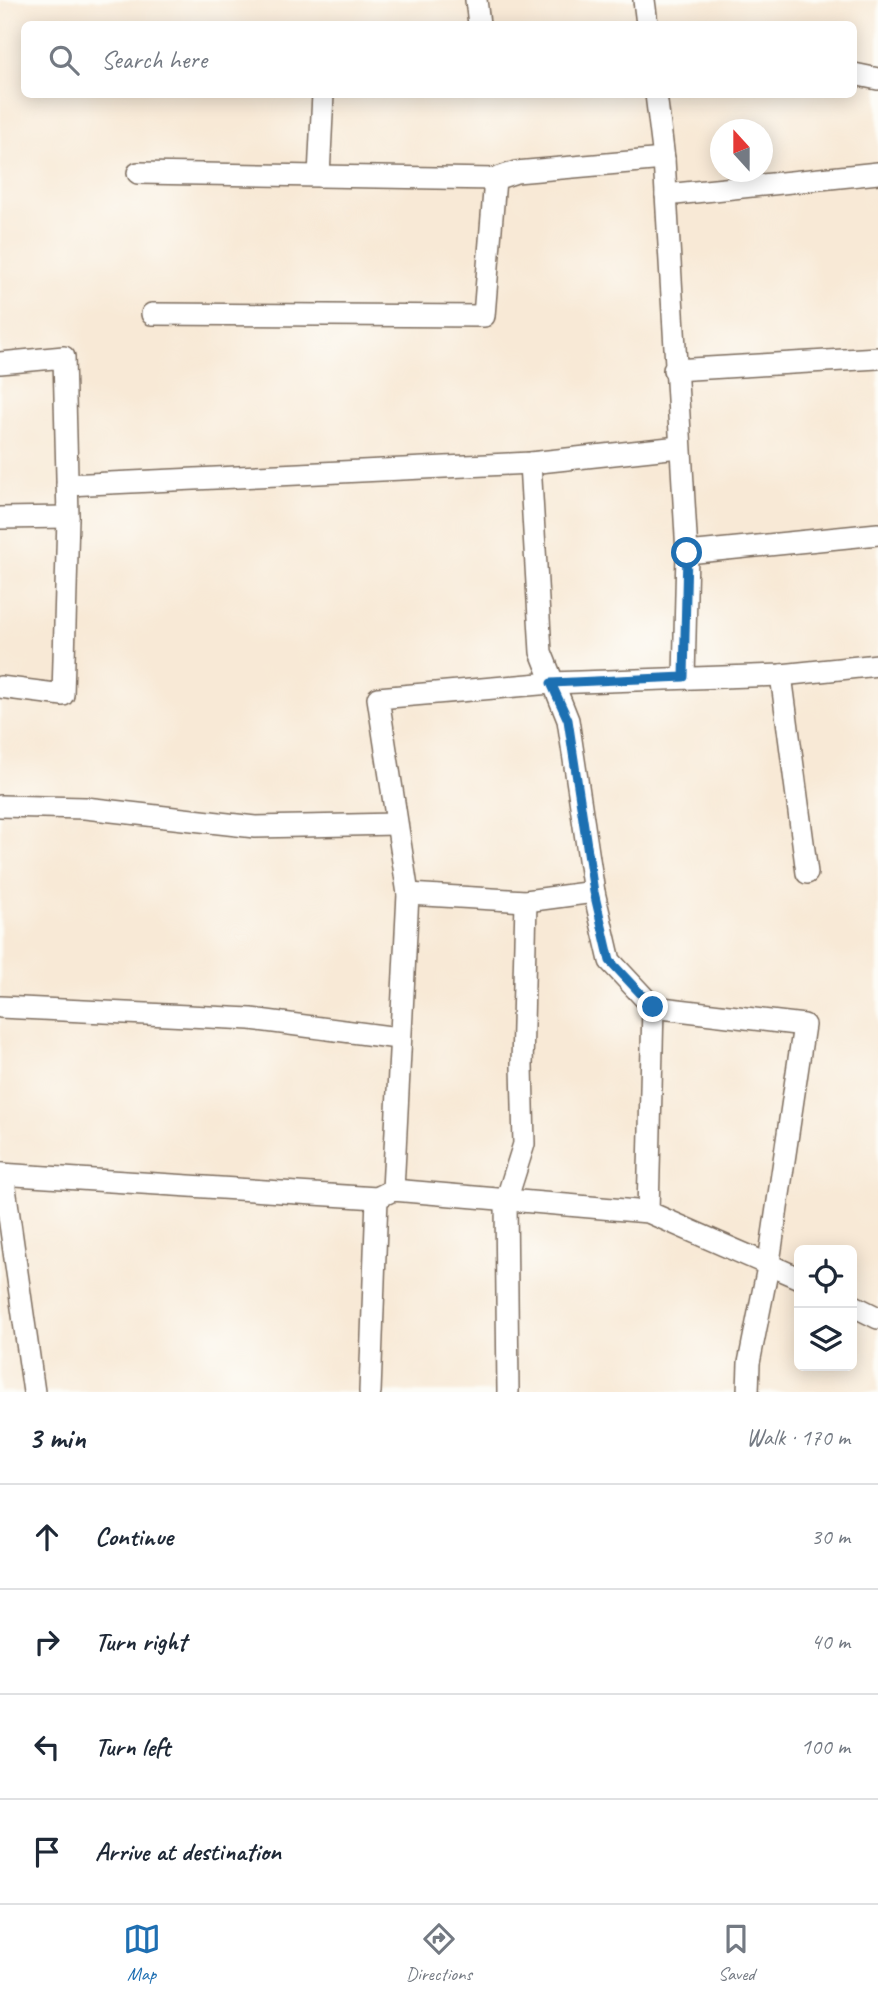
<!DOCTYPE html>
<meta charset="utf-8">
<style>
:root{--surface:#fff;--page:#f6f6f7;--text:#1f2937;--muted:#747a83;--line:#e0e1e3;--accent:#1f6fb2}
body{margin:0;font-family:Caveat,sans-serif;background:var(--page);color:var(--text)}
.controls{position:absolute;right:21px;bottom:21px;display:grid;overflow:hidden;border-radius:10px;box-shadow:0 4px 18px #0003}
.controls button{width:63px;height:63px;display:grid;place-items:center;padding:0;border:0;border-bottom:2px solid var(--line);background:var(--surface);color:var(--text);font:35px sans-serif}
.compass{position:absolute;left:710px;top:119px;width:63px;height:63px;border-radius:50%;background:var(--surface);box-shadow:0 4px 18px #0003;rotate:339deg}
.stop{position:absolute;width:21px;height:21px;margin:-16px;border:5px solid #1f6fb2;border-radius:50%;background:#fff}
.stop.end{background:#1f6fb2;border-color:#fff;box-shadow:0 2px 7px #0008}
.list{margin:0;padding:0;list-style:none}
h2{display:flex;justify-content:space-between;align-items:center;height:91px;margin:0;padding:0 28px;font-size:30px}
h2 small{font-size:23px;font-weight:400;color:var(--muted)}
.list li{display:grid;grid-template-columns:46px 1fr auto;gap:21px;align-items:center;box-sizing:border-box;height:105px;padding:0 28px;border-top:2px solid var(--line)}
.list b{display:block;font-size:26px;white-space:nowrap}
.list em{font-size:23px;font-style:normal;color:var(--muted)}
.icon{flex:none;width:38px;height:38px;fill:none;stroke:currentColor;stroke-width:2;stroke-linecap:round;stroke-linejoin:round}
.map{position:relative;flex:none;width:878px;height:1392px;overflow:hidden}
.search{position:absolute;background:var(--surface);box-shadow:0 4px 18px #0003;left:21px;right:21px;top:21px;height:77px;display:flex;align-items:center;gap:18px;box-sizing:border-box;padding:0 24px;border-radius:10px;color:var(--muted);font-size:26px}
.sheet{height:511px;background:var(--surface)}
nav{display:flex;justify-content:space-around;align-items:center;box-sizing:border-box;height:98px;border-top:2px solid var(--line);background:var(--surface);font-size:19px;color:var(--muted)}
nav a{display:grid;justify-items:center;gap:4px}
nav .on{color:var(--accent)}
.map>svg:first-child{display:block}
</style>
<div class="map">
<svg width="878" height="1392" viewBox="0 0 878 1392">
<rect width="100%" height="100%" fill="#fdfcf7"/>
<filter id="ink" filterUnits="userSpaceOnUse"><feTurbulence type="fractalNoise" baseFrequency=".0143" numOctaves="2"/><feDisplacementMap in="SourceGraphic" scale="14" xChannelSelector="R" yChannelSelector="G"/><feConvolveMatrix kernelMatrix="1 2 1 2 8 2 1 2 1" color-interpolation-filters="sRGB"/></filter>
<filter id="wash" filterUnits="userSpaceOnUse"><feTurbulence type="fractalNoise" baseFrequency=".00686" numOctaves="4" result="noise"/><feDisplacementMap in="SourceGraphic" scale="28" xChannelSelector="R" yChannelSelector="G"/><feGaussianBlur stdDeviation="1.57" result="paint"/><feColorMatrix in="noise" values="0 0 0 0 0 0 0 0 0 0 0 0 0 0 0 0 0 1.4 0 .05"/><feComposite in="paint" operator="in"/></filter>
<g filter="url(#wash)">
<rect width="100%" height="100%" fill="#f8e9d6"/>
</g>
<g filter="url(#ink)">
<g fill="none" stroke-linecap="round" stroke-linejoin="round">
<!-- street casing -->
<g stroke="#7d6d5e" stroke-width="24">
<g id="street">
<path d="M476,0l3,24"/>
<path d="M644,0l3,24"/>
<path d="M854,74l24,5"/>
<path d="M656,94l8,65 23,394 -3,124"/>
<path d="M138,173l357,6 21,-7 148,-13"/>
<path d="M319,176l4,-82"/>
<path d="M666,195l212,-22"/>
<path d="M152,314l332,2 11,-137"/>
<path d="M0,363l64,-6 4,160 -5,178 -63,-8"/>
<path d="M674,370l204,-12"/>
<path d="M530,463l11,189 27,68 26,172 16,69 43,46"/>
<path d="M67,485l463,-22 149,-16"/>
<path d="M0,518l68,-1"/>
<path d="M687,553l191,-19"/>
<path d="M781,675l26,198"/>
<path d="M0,806l85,2 170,19 141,-3"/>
<path d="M408,894l118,7 68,-9"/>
<path d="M0,1007l251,12 147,19"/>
<path d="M0,1174l377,24 16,-8 255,22 151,66"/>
<path d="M3,1174l31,218"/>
<path d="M393,1190l15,-296 -30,-196 173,-15 230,-8 97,-10"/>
<path d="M648,1212l5,-205 151,18 -35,237 -20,101 -1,29"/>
<path d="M852,1305l26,13"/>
<path d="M370,1392l7,-194"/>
<path d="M508,1392l-2,-191 18,-57 -2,-78 4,-165"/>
</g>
</g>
<!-- street -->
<use href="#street" stroke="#fff" stroke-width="21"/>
</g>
</g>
<g fill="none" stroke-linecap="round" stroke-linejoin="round" filter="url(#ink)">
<!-- route -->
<path stroke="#1f6fb2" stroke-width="9" d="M653,1007l-43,-46 -16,-69 -26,-172 -17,-37 133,-6 3,-124"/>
</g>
</svg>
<div class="controls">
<button><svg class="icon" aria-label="locate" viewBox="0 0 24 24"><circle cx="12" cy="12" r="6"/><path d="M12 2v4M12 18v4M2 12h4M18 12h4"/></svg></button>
<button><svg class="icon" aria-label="layers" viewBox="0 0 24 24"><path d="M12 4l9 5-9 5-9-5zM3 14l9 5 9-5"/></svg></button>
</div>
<svg class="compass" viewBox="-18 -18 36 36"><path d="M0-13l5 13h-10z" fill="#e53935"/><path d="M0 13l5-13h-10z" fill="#747a83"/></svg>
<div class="stop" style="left:687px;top:553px"></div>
<div class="stop end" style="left:653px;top:1007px"></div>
<div class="search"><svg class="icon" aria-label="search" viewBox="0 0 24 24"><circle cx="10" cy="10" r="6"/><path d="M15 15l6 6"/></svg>Search here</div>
</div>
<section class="sheet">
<h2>3 min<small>Walk · 170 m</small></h2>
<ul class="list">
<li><svg class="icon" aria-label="ahead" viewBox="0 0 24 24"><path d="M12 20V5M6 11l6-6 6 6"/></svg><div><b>Continue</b></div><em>30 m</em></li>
<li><svg class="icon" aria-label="right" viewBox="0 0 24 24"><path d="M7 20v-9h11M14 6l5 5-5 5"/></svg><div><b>Turn right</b></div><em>40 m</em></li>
<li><svg class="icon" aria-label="left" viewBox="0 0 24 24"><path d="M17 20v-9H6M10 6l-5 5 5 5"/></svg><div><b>Turn left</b></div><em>100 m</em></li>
<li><svg class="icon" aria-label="arrive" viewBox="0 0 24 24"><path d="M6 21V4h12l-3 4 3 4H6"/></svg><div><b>Arrive at destination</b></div></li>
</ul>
</section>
<nav>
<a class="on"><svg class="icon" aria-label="map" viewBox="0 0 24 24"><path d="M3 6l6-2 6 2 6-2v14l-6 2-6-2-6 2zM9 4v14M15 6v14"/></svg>Map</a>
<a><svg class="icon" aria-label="directions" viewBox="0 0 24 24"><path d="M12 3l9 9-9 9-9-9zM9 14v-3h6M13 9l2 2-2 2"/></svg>Directions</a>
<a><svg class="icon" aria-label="saved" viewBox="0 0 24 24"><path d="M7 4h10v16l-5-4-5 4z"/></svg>Saved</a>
</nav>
